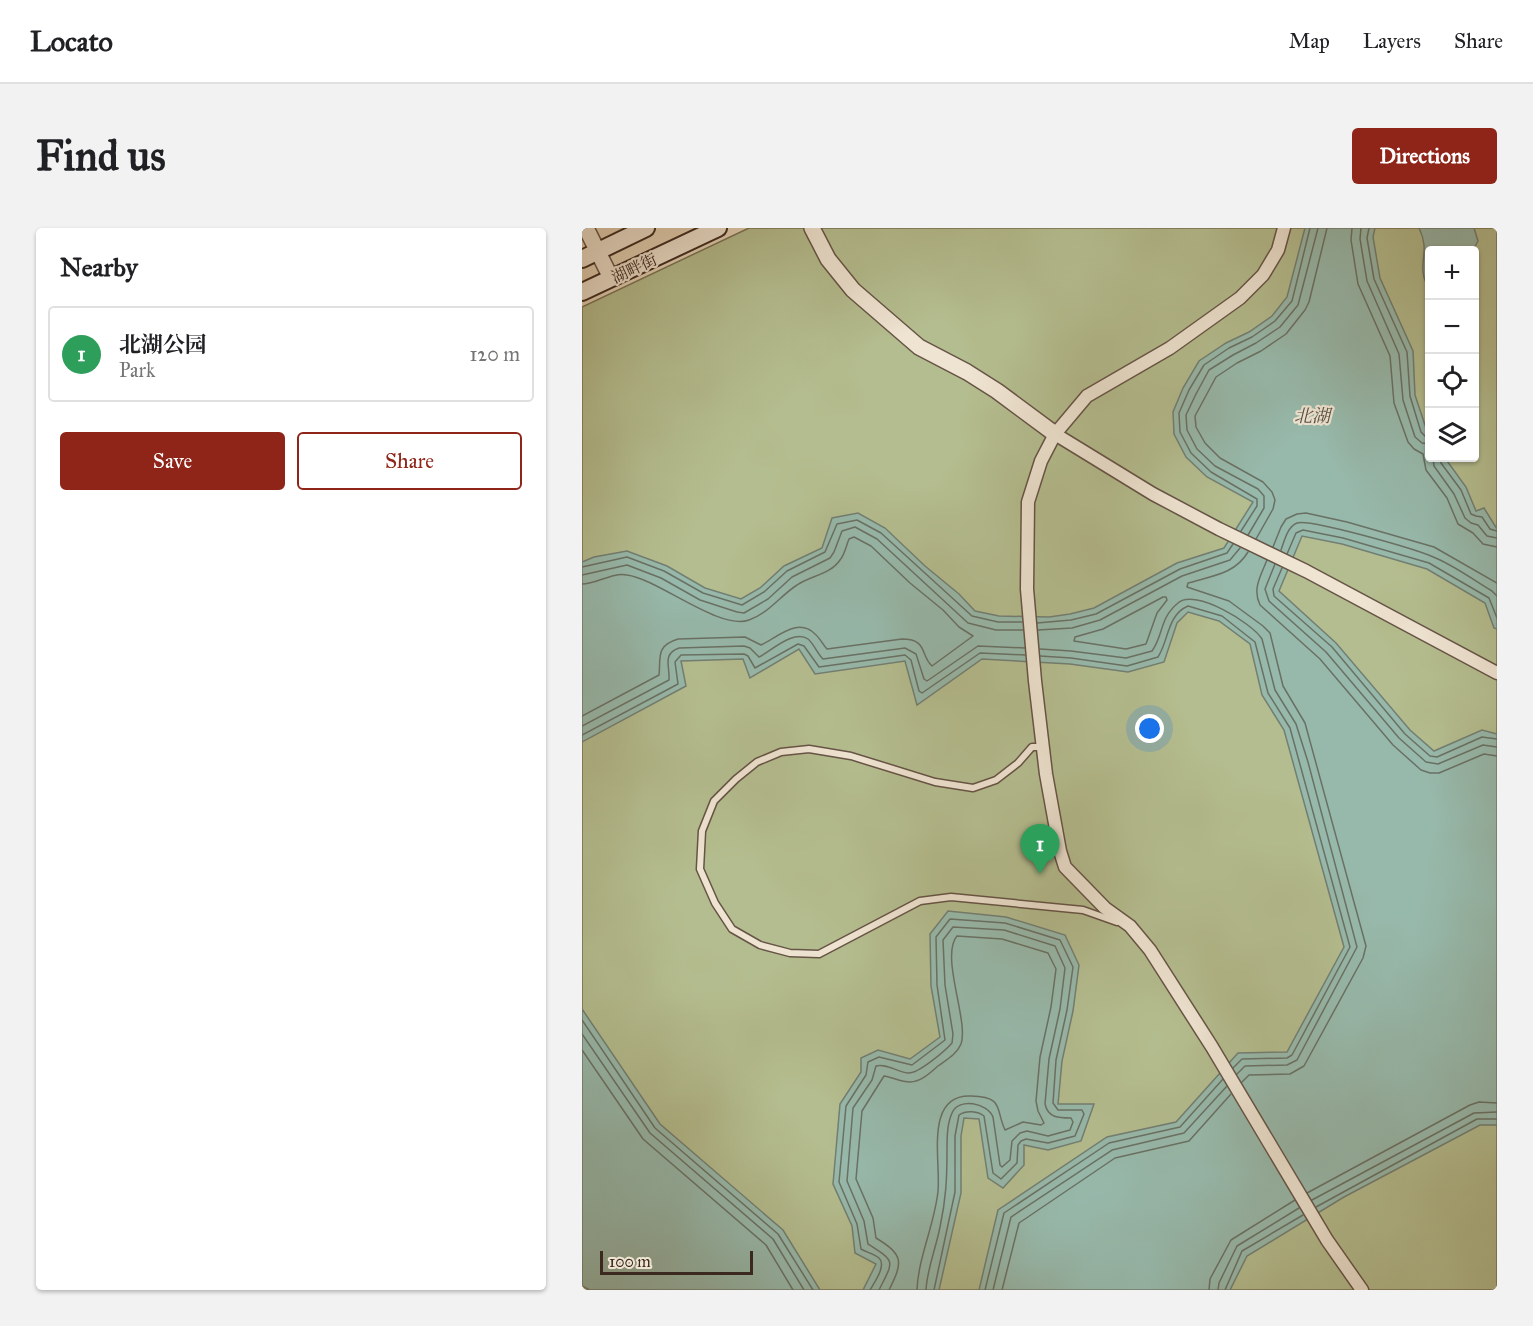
<!DOCTYPE html>
<meta charset="utf-8">
<style>
:root{--surface:#fff;--page:#f2f2f2;--text:#202124;--muted:#757577;--line:#e0e0e0;--accent:#8f2418}
body{margin:0;font-family:"IM FELL Great Primer","Noto Serif SC",serif;background:var(--page);color:var(--text)}
.controls{position:absolute;right:18px;top:18px;display:grid;overflow:hidden;border-radius:6px;box-shadow:0 2px 4px #0004}
.controls button{width:54px;height:54px;display:grid;place-items:center;padding:0;border:0;border-bottom:2px solid var(--line);background:var(--surface);color:var(--text);font:30px sans-serif}
.scale{position:absolute;left:18px;bottom:15px;width:153px;box-sizing:border-box;padding-left:6px;border:3px solid #3b291f;border-top:0;font-size:16px;line-height:21px;white-space:nowrap;color:#3b291f;-webkit-text-stroke:4px #efe4d2;paint-order:stroke}
.you{position:absolute;left:568px;top:501px;width:21px;height:21px;margin:-15px;border:4px solid #fff;border-radius:50%;background:#1a73e8;box-shadow:0 0 0 9px #1a73e833}
.badge{display:grid;place-items:center;width:39px;height:39px;border-radius:50%;background:var(--accent);color:#fff;font-size:20px;font-weight:700}
.pin{position:absolute;translate:-50% -50px;filter:drop-shadow(0 2px 3px #0008)}
.pin::after{content:'';position:absolute;top:32px;width:21px;height:18px;background:inherit;clip-path:polygon(0 0,100% 0,50% 100%)}
.list{margin:0;padding:0;list-style:none}
h2{display:flex;justify-content:space-between;align-items:center;height:78px;margin:0;padding:0 24px;font-size:26px}
h2 small{font-size:20px;font-weight:400;color:var(--muted)}
.list li{display:grid;grid-template-columns:39px 1fr auto;gap:18px;align-items:center;box-sizing:border-box;height:96px;margin:0 12px 12px;padding:0 12px;border:2px solid var(--line);border-radius:6px}
.list b{display:block;font-size:22px;white-space:nowrap}
.list p{margin:0;font-size:20px;white-space:nowrap;color:var(--muted)}
.list em{font-size:20px;font-style:normal;color:var(--muted)}
.actions{display:flex;gap:12px;padding:18px 24px}
.actions a{flex:1;padding:14px 0;border:2px solid var(--accent);border-radius:6px;text-align:center;font-size:21px;color:var(--accent)}
.actions .main{background:var(--accent);color:#fff}
.icon{flex:none;width:33px;height:33px;fill:none;stroke:currentColor;stroke-width:2;stroke-linecap:round;stroke-linejoin:round}
.map{position:relative;flex:none;width:915px;height:1062px;overflow:hidden;border-radius:6px}
header{display:flex;align-items:center;gap:36px;box-sizing:border-box;height:84px;padding:0 30px;background:var(--surface);border-bottom:2px solid var(--line)}
header strong{font-size:28px}
nav{display:flex;gap:33px;margin-inline-start:auto;font-size:21px}
.intro{display:flex;align-items:center;justify-content:space-between;box-sizing:border-box;height:144px;padding:0 36px}
h1{margin:0;font-size:42px}
.button{padding:15px 27px;border-radius:6px;background:var(--accent);color:#fff;font-size:21px;font-weight:700}
main{display:flex;gap:36px;padding:0 36px}
aside{flex:1;background:var(--surface);border-radius:6px;box-shadow:0 2px 4px #0004}
.map>svg:first-child{display:block}
</style>
<header>
<strong>Locato</strong>
<nav><a>Map</a><a>Layers</a><a>Share</a></nav>
</header>
<div class="intro"><h1>Find us</h1><a class="button">Directions</a></div>
<main>
<aside>
<h2>Nearby<small></small></h2>
<ul class="list">
<li><span class="badge" style="background:#2e9e5b">1</span><div><b>北湖公园</b><p>Park</p></div><em>120 m</em></li>
</ul>
<div class="actions"><a class="main">Save</a><a>Share</a></div>
</aside>
<div class="map">
<svg width="915" height="1062" viewBox="0 0 915 1062">
<rect width="100%" height="100%" fill="#e6d5b9"/>
<filter id="stains"><feTurbulence type="fractalNoise" baseFrequency=".00333" numOctaves="4"/><feColorMatrix values="0 0 0 0 .2 0 0 0 0 .09 0 0 0 0 .02 0 0 0 .5 -.17"/></filter>
<radialGradient id="worn" r=".72"><stop offset=".6" stop-color="#630" stop-opacity="0"/><stop offset="1" stop-color="#630" stop-opacity=".3"/></radialGradient>
<!-- green -->
<path fill="#b4bd8f" stroke="#787357" stroke-width="1.5" fill-rule="evenodd" d="M167,0h748v1062h-915v-983zM848,22h44v208h-44z"/>
<!-- water -->
<g fill="#97b9ab" stroke="#727f73" stroke-width="1.5">
<path d="M723,0h70l-2,9 7,41 33,73 2,44 14,42 1,21h15l21,29 10,24 8,-3 13,21v100l-3,-1 -9,-25 -58,-34 -85,-25 -40,-8 -23,55 57,52 74,87 24,21 48,-21 15,4v391h-17l-136,72 -97,59 -17,34h-251l19,-80 109,-73 69,-15 62,-69 49,-1 57,-105 -60,-217 -22,-35 -12,-51 -31,-23 -31,-9 -11,11 -13,39 -36,10 -58,-8 -88,-5 -65,46 -12,-44 -90,13 -16,-25 -49,29 -7,-19 -62,2 5,25 -104,56v-180l12,-5 33,-6 40,15 38,22 36,11 19,-11 24,-22 38,-18 10,-30 26,-5 27,15 40,38 34,28 16,17 24,5 50,1 21,-3 24,-6 83,-45 47,-15 29,-46 -46,-25 -21,-20 -12,-23 -1,-22 10,-24 16,-27 27,-18 23,-11 23,-16 15,-19z"/>
<path d="M837,0h55l4,13 -5,9h-43l-1,33h-3c-9,-20 5,-31 -7,-55z"/>
<path d="M366,683l58,6 59,18 14,30 -6,46 -11,50 -4,43h36l-13,37 -33,9 -24,-5v20l-21,23 -15,-10 -9,-59 -15,-1 -3,18v57l-22,97h-76l13,-26 -21,-11 -3,-27 -19,-42 7,-80 21,-32v-14l17,-8 32,9 30,-22 -9,-51 -1,-52z"/>
<path d="M0,781l78,115 123,106 37,60h-230l-8,-4z"/>
</g>
<g fill="none" stroke-linecap="round" stroke-linejoin="round">
<!-- shore -->
<g stroke="#697165" stroke-width="1.5">
<path d="M770,0l-1,12 7,44 32,72 4,47 14,39 6,7 9,5 3,16 21,28 11,26 15,9 10,11 14,3"/>
<path d="M779,0l-1,11 7,42 32,73 4,46 12,37 7,6 8,1"/>
<path d="M787,0l-2,10 7,41 33,73 3,44 11,36 4,4h5"/>
<path d="M851,230l1,8 20,28 11,24 6,5 7,2 9,11 10,2"/>
<path d="M858,230l1,5 20,27 10,24 5,2 6,1 8,12 7,2"/>
<path d="M659,303l16,-25v-7l-46,-27 -20,-19 -11,-21 -1,-19 10,-23 15,-25 25,-17 23,-11 23,-16 17,-20 18,-73"/>
<path d="M666,307l16,-27v-12l-6,-7 -43,-23 -18,-17 -10,-19 -1,-15 10,-21 13,-24 24,-15 23,-12 24,-16 18,-22 20,-77"/>
<path d="M674,311l17,-30 2,-9 -3,-8 -9,-10 -43,-24 -15,-15 -9,-16 -1,-11 21,-39 21,-14 24,-12 25,-17 19,-24 4,-8 18,-74"/>
<path d="M691,319l8,-20 5,-8 11,-5 9,-1 41,9 87,25 63,36"/>
<path d="M699,322c3,-8 6,-23 16,-27 12,-5 117,26 134,33 21,8 41,23 61,35l5,5"/>
<path d="M705,326l9,-21 7,-3 40,8 86,25 60,35 8,20"/>
<path d="M685,332c-6,15 -15,29 -7,45l60,54 73,86 28,25 9,3h9l45,-19 13,2"/>
<path d="M693,336l-10,25 4,12 57,51 73,86 27,24 12,2 45,-19 14,2"/>
<path d="M0,339l45,-10 37,14 39,22 39,12 22,-13 23,-21 38,-19 12,-28 20,-4 24,13 91,83 26,6h24"/>
<path d="M700,340l-9,21 1,7 58,51 73,87 25,22 7,1 45,-20 15,2"/>
<path d="M0,347l45,-10 34,13 39,22 37,12 7,1 24,-14 24,-22 38,-19 4,-6 8,-21 13,-4 22,12 91,84 28,7h27"/>
<path d="M0,356c15,0 30,-12 45,-9 31,4 93,56 122,45 20,-7 31,-24 48,-35 13,-9 34,-11 43,-25 5,-6 6,-14 9,-21l5,-2 17,9 39,37 33,27 16,17 14,9 -41,30c-12,-11 -4,-27 -30,-27l-75,10c-4,-4 -7,-11 -12,-15 -17,-17 -37,3 -54,11l-16,-8 -67,2c-23,7 -17,19 -19,36l-77,41"/>
<path d="M581,369h3l1,3 -10,13 -11,31 -20,5 -52,-8 1,-4 28,-8z"/>
<path d="M455,395l34,-3 25,-6 84,-45 47,-16 6,-9"/>
<path d="M456,402l34,-2 28,-8 82,-44 48,-16 10,-12"/>
<path d="M458,421l31,2 55,7 26,-7c12,-17 7,-32 26,-48 17,-15 74,20 84,36l13,51 21,34 12,38 49,185 -60,113 -10,5 -42,1 -8,8"/>
<path d="M458,428l31,2 56,8 31,-9c11,-17 9,-42 30,-51l34,10 33,26 13,51 22,35 60,219 -58,108 -5,3 -45,1 -9,9"/>
<path d="M0,498l87,-46c1,-14 -7,-26 10,-32l65,-2 6,2 9,9c12,-6 35,-28 49,-18 6,5 9,14 15,20l82,-11 11,6 8,25 3,2 51,-35 47,2"/>
<path d="M0,507l96,-51 -3,-22 6,-7 63,-1 4,2 7,12 43,-24 6,2 15,21 86,-12 6,5 8,31 3,2 58,-40 45,2"/>
<path d="M0,792l73,108 123,106 35,56"/>
<path d="M0,806l68,99 123,106 31,51"/>
<path d="M0,822l61,89 123,106 27,45"/>
<path d="M660,854l7,-7 41,-1 14,-8 59,-108 3,-12 -61,-223 -22,-37 -13,-53 -7,-7 -34,-25 -42,-14 1,-4c24,-7 47,-9 60,-31"/>
<path d="M725,965l163,-88 9,-3 18,1"/>
<path d="M730,972l162,-87 23,-1"/>
<path d="M734,979l161,-88h20"/>
<path d="M288,1062c4,-7 17,-25 9,-32 -5,-4 -13,-6 -18,-9l-4,-25 -18,-42 7,-76 20,-31 2,-13 11,-5 33,8 33,-25 -8,-55 -1,-48 14,-18 55,4 55,17 13,27 -6,43 -11,50 -3,43 5,7h24l2,4 -9,22 -27,7 -22,-4 -5,2 -3,4 -1,18 -16,16 -8,-6 -9,-57c-6,-5 -18,-6 -25,-1l-4,21v56l-21,98"/>
<path d="M297,1062c15,-30 17,-28 -11,-46l-4,-23 -17,-40 6,-73 19,-28 4,-14c10,-3 21,6 32,7 10,1 37,-22 44,-30l1,-9 -8,-49 -2,-45 10,-13 51,3 51,16 10,22 -5,41 -11,50 -4,45c3,14 14,14 26,14l2,4 -3,8 -22,6 -21,-5 -7,2 -8,8 -2,19 -8,7 -2,-2 -7,-48c-6,-14 -34,-20 -41,-4 -5,11 -5,25 -5,37 0,29 -1,49 -7,77 -4,21 -13,42 -14,63"/>
<path d="M307,1062c14,-28 15,-35 -13,-52l-3,-20 -17,-39 6,-68 22,-35c8,1 17,6 26,6 11,0 20,-9 28,-16 8,-6 19,-12 23,-22 8,-23 -21,-88 -4,-108l45,3 46,14 8,16 -5,38 -11,50 -4,44 2,10 6,12 -3,2 -18,-3 -18,8c-10,-21 0,-33 -34,-34 -47,-2 -30,65 -33,95 -3,32 -20,67 -21,99"/>
<path d="M403,1062l19,-77 105,-70 71,-16 43,-48"/>
<path d="M411,1062l18,-73 101,-67 72,-17 43,-47"/>
<path d="M420,1062l17,-67 96,-65 74,-17 42,-47"/>
<path d="M627,1062l1,-11 21,-39 64,-40"/>
<path d="M636,1062l1,-7 18,-37 62,-38"/>
<path d="M643,1062l17,-39 61,-36"/>
</g>
<!-- service casing -->
<g stroke="#665446" stroke-width="9">
<path id="service" d="M461,519h-11l-14,16 -22,17 -23,8 -38,-6 -84,-26 -42,-7 -28,3 -24,10 -21,17 -22,22 -12,30 -2,38 15,34 17,26 28,16 30,8 29,1 101,-53 31,-4 132,13 34,12"/>
</g>
<!-- minor casing -->
<g stroke="#665446" stroke-width="15">
<g id="minor">
<path d="M702,0l-6,22 -15,25 -23,23 -70,50 -83,48 -32,38 -14,27 -13,41 -1,87 8,92 11,93 14,77 5,16 40,41 25,18 20,24 62,97 115,193 35,50"/>
<path d="M473,206l98,60 66,35 87,42 191,102"/>
</g>
</g>
<!-- tertiary casing -->
<g stroke="#665446" stroke-width="18">
<g id="tertiary">
<path d="M4,0l25,50"/>
<path d="M230,0l16,31 25,31 66,57 48,25 30,19 58,43"/>
</g>
</g>
<!-- secondary casing -->
<g stroke="#3b291f" stroke-width="20">
<g id="secondary">
<path d="M0,31l64,-31"/>
<path d="M0,64l136,-64"/>
</g>
</g>
<!-- service -->
<use href="#service" stroke="#efe4d2" stroke-width="6"/>
<!-- minor -->
<use href="#minor" stroke="#efe4d2" stroke-width="12"/>
<!-- tertiary -->
<use href="#tertiary" stroke="#efe4d2" stroke-width="15"/>
<!-- secondary -->
<use href="#secondary" stroke="#efe4d2" stroke-width="16"/>
</g>
<g text-anchor="middle" stroke-width="4.5" stroke-linejoin="round" paint-order="stroke">
<!-- street labels -->
<g font-size="16" fill="#3b291f" stroke="#efe4d2">
<text transform="translate(52 40) rotate(-25)" y="6">湖畔街</text>
</g>
<!-- water labels -->
<g font-size="18" font-style="italic" fill="#524d42" stroke="#efe4d2">
<text x="730" y="194">北湖</text>
</g>
</g>
<rect width="100%" height="100%" filter="url(#stains)"/>
<rect width="100%" height="100%" fill="url(#worn)"/>
</svg>
<div class="controls">
<button>+</button>
<button>−</button>
<button><svg class="icon" aria-label="locate" viewBox="0 0 24 24"><circle cx="12" cy="12" r="6"/><path d="M12 2v4M12 18v4M2 12h4M18 12h4"/></svg></button>
<button><svg class="icon" aria-label="layers" viewBox="0 0 24 24"><path d="M12 4l9 5-9 5-9-5zM3 14l9 5 9-5"/></svg></button>
</div>
<div class="scale">100 m</div>
<div class="you"></div>
<div class="pin badge" style="left:458px;top:646px;background:#2e9e5b">1</div>
</div>
</main>
